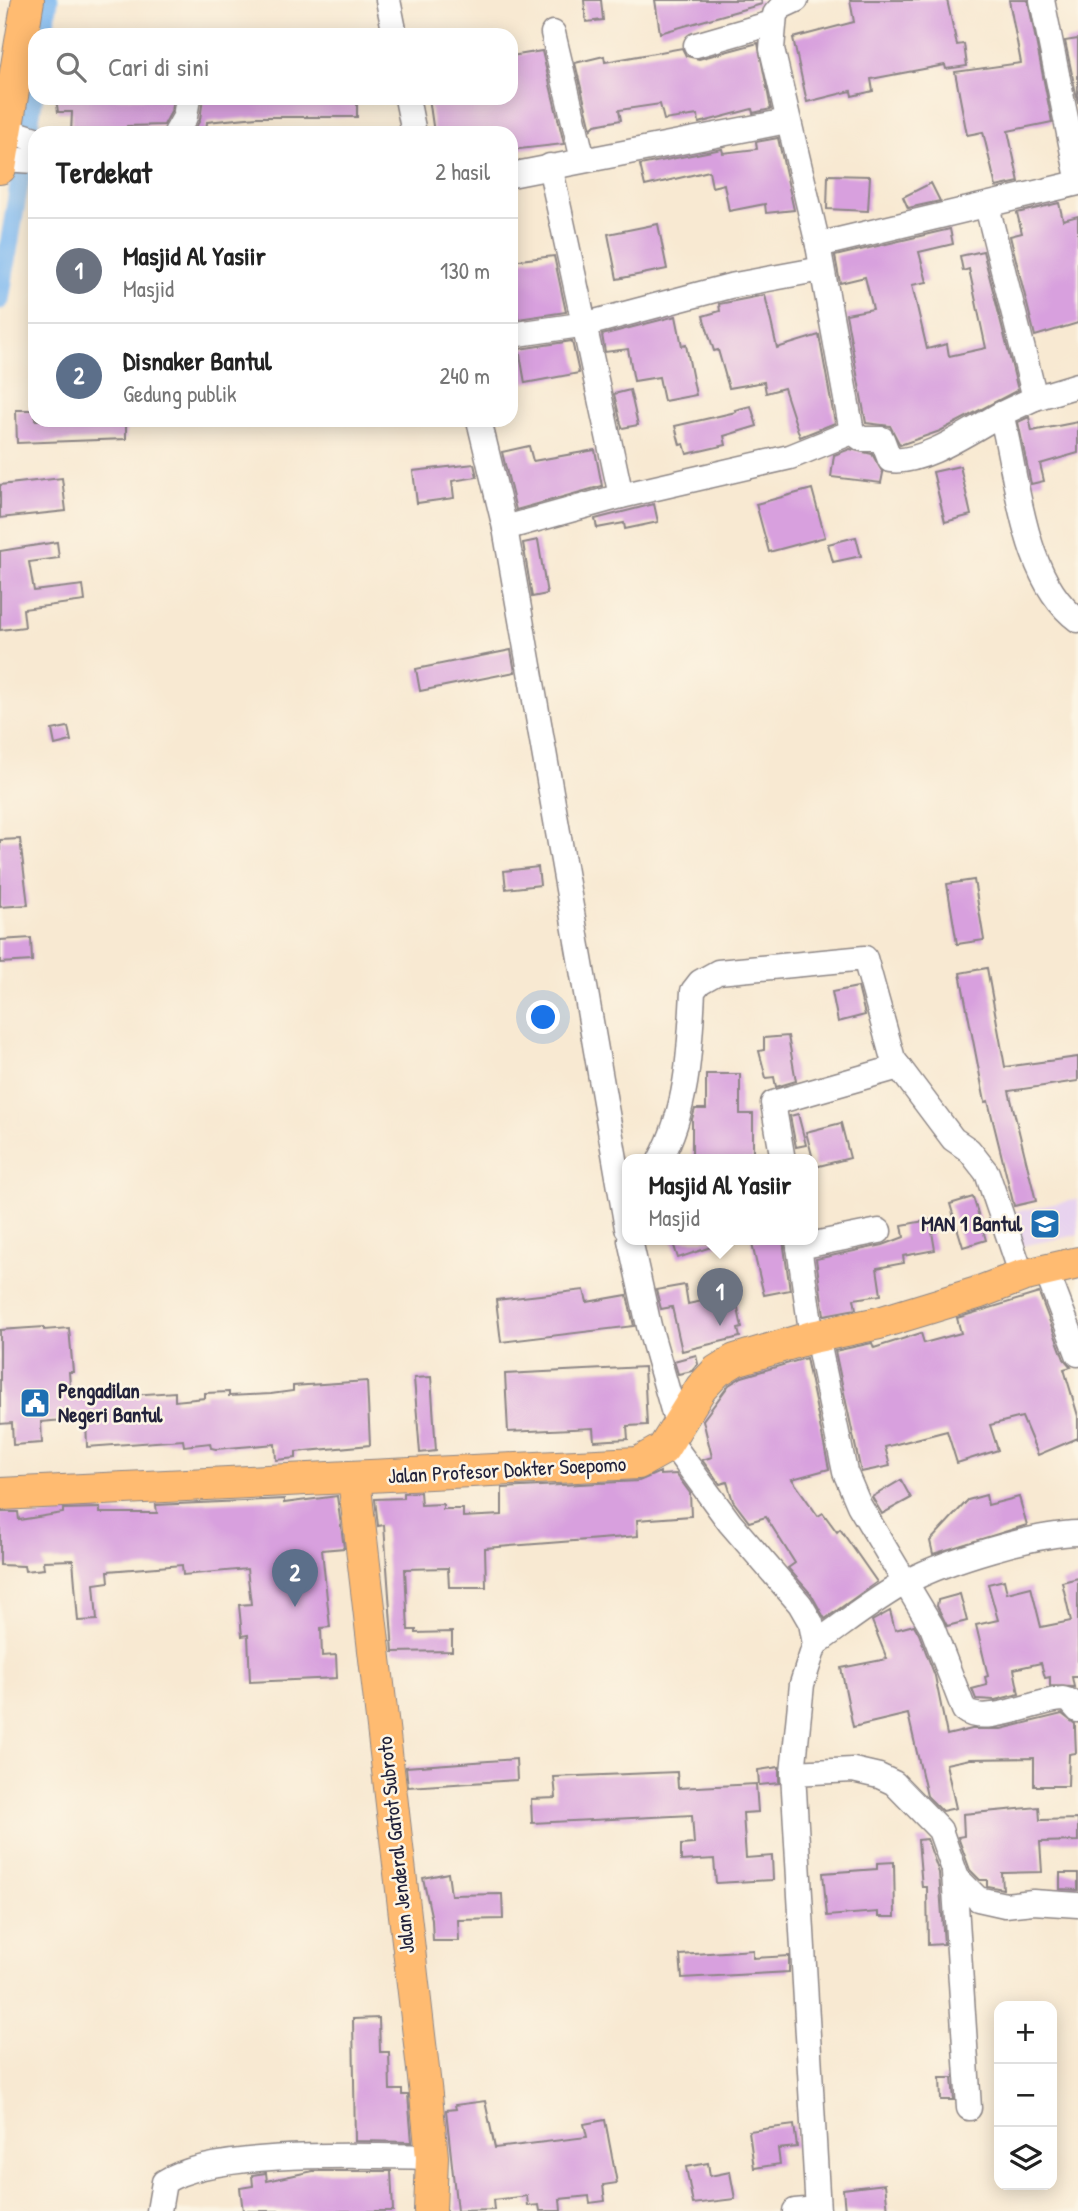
<!DOCTYPE html>
<html lang="id">
<meta charset="utf-8">
<style>
:root{--surface:#fff;--page:#f2f2f2;--text:#222;--muted:#767676;--line:#e0e0e0;--accent:#b45309}
body{margin:0;font-family:"Patrick Hand",sans-serif;background:var(--page);color:var(--text)}
.controls{position:absolute;right:21px;bottom:21px;display:grid;overflow:hidden;border-radius:14px;box-shadow:0 4px 18px #0003}
.controls button{width:63px;height:63px;display:grid;place-items:center;padding:0;border:0;border-bottom:2px solid var(--line);background:var(--surface);color:var(--text);font:35px sans-serif}
.you{position:absolute;left:544px;top:1018px;width:24px;height:24px;margin:-18px;border:5px solid #fff;border-radius:50%;background:#1a73e8;box-shadow:0 0 0 10px #1a73e833}
.badge{display:grid;place-items:center;width:46px;height:46px;border-radius:50%;background:var(--accent);color:#fff;font-size:23px;font-weight:700}
.pin{position:absolute;translate:-50% -58px;filter:drop-shadow(0 2px 4px #0008)}
.pin::after{content:'';position:absolute;top:37px;width:24px;height:21px;background:inherit;clip-path:polygon(0 0,100% 0,50% 100%)}
.popup{position:absolute;left:622px;top:1154px;width:196px;height:91px;box-sizing:border-box;display:grid;place-content:center;border-radius:14px;background:var(--surface);filter:drop-shadow(0 2px 5px #0005);font-size:23px;white-space:nowrap;color:var(--muted)}
.popup b{font-size:26px;color:var(--text)}
.popup::after{content:'';position:absolute;left:50%;top:100%;margin-left:-14px;border:14px solid transparent;border-top-color:var(--surface)}
.list{margin:0;padding:0;list-style:none}
h2{display:flex;justify-content:space-between;align-items:center;height:91px;margin:0;padding:0 28px;font-size:30px}
h2 small{font-size:23px;font-weight:400;color:var(--muted)}
.list li{display:grid;grid-template-columns:46px 1fr auto;gap:21px;align-items:center;box-sizing:border-box;height:105px;padding:0 28px;border-top:2px solid var(--line)}
.list b{display:block;font-size:26px;white-space:nowrap}
.list p{margin:0;font-size:23px;white-space:nowrap;color:var(--muted)}
.list em{font-size:23px;font-style:normal;color:var(--muted)}
.icon{flex:none;width:38px;height:38px;fill:none;stroke:currentColor;stroke-width:2;stroke-linecap:round;stroke-linejoin:round}
.map{position:relative;flex:none;width:1078px;height:2211px;overflow:hidden}
.search{position:absolute;background:var(--surface);box-shadow:0 4px 18px #0003;left:28px;top:28px;width:490px;height:77px;display:flex;align-items:center;gap:18px;box-sizing:border-box;padding:0 24px;border-radius:21px;color:var(--muted);font-size:26px}
.panel{position:absolute;background:var(--surface);box-shadow:0 4px 18px #0003;left:28px;top:126px;width:490px;height:301px;border-radius:21px}
.map>svg:first-child{display:block}
</style>
<div class="map">
<svg width="1078" height="2211" viewBox="0 0 1078 2211">
<rect width="100%" height="100%" fill="#fcf5e5"/>
<filter id="ink" filterUnits="userSpaceOnUse"><feTurbulence type="fractalNoise" baseFrequency=".0143" numOctaves="2"/><feDisplacementMap in="SourceGraphic" scale="14" xChannelSelector="R" yChannelSelector="G"/><feConvolveMatrix kernelMatrix="1 2 1 2 8 2 1 2 1" color-interpolation-filters="sRGB"/></filter>
<filter id="wash" filterUnits="userSpaceOnUse"><feTurbulence type="fractalNoise" baseFrequency=".00686" numOctaves="4" result="noise"/><feDisplacementMap in="SourceGraphic" scale="28" xChannelSelector="R" yChannelSelector="G"/><feGaussianBlur stdDeviation="1.57" result="paint"/><feColorMatrix in="noise" values="0 0 0 0 0 0 0 0 0 0 0 0 0 0 0 0 0 1.4 0 .05"/><feComposite in="paint" operator="in"/></filter>
<g filter="url(#wash)">
<rect width="100%" height="100%" fill="#f8e9d2"/>
<!-- built -->
<path fill="#e7d2ef" d="M1078,1199v36l-62,12 -7,-34z"/>
<g fill="none" stroke-linecap="round" stroke-linejoin="round">
<!-- canal -->
<g stroke="#80baf1" stroke-width="19">
<path d="M43,35l6,-35"/>
<path d="M0,300l35,-211"/>
</g>
</g>
<g id="blocks">
<!-- building -->
<g fill="#d8a0de">
<path d="M584,0h17l2,20 -17,2z"/>
<path d="M655,0h106l1,4 -102,29z"/>
<path d="M850,0h97l10,45 7,-1 3,22 -21,3 -1,-4 -74,14 2,12 -21,5 -1,-5 -44,11 -14,-64 61,-16z"/>
<path d="M1009,0h19l24,122 -44,9 11,51 -23,5 -13,-55 -16,3 -12,-63 66,-9z"/>
<path d="M1078,39v64l-13,-62z"/>
<path d="M758,43l13,66 -18,4 -1,-4 -53,14 -1,-8 -34,5 -4,-16 -41,6 2,10 -26,5 -4,4 -16,-66 29,-7 1,6 77,-14 4,8 13,3z"/>
<path d="M542,51l22,93 -53,6v-17h-77l-5,-35h82v-42z"/>
<path d="M56,98h117l-2,14 -7,13 -37,1v7h-56l1,-21h-14z"/>
<path d="M203,98h154v19h-100l-50,5 -1,11h-13l7,-13z"/>
<path d="M778,138l16,72 -28,3 -1,-9 -36,7 -5,-27 -12,3 -3,-16 -64,15 -5,-21 82,-16 1,4 34,-4 -1,-7z"/>
<path d="M828,175l42,1 -2,35 -41,-2z"/>
<path d="M931,183l9,18 -32,7 -5,-11z"/>
<path d="M1059,203l4,17 15,-4v107l-43,13 -25,-100 12,-3 -5,-20z"/>
<path d="M658,224l9,45 -50,10 -9,-45z"/>
<path d="M950,229l3,15 -34,8 8,30 -15,3 15,64 20,-5 2,12 37,-8 -17,-79 -6,2 -3,-15 23,-5 35,139 -78,41 -40,14 -10,-19 -24,-3 -20,-109 27,-5 -8,-32 -25,6 -5,-27z"/>
<path d="M554,256l12,56 -48,7 -1,-10 -6,1v-49z"/>
<path d="M765,295l12,53 42,-13 16,88 -35,14 -16,-49 -18,5 -2,-11 -35,6 -11,-38 -4,1 -11,-35 17,-5 -1,-7z"/>
<path d="M676,316l6,30 4,-1 10,50 -32,6 -5,-24 -25,4 -6,-32 -23,3 -3,-17z"/>
<path d="M572,341l7,32 -54,10 -6,-34z"/>
<path d="M630,390l8,35 -16,3 -8,-34z"/>
<path d="M751,406l6,20 -33,10 2,9 -39,9 -3,-10 -4,1 -5,-19 61,-14 -1,-2z"/>
<path d="M16,410h19v10h91v19l-109,4z"/>
<path d="M1029,417l3,14 46,-9v31l-38,11 4,17 -13,3 -13,-62z"/>
<path d="M529,446l4,15 62,-11 7,36 -86,24 -14,-58z"/>
<path d="M850,449l22,5 11,19 -2,10 -50,-6 3,-22z"/>
<path d="M474,464l3,13 -25,4 2,17 -37,5 -4,-32z"/>
<path d="M960,466l11,49 -26,7 -12,-50z"/>
<path d="M62,478l4,33 -66,7v-33z"/>
<path d="M812,489l13,48 -56,15 -13,-48z"/>
<path d="M654,504l4,18 -33,7 -1,-6 -27,5 -2,-9z"/>
<path d="M856,537l5,19 -28,6 -5,-18z"/>
<path d="M538,540l9,54 -15,3 -9,-54z"/>
<path d="M57,542l2,16 -30,4 5,29 49,-6 2,16 -62,8 2,18 -25,3v-79z"/>
<path d="M511,650l4,22 -95,19 -4,-22z"/>
<path d="M68,727l3,14 -16,4 -3,-15z"/>
<path d="M20,839l8,66 -28,2v-67z"/>
<path d="M538,867l2,18 -34,4 -2,-18z"/>
<path d="M974,880l10,60 -27,4 -10,-60z"/>
<path d="M31,938l1,23 -32,2v-23z"/>
<path d="M987,968l18,99 73,-10v24l-69,10 27,110 -22,5 -26,-105 -3,1 -25,-129z"/>
<path d="M858,987l7,28 -27,7 -6,-30z"/>
<path d="M788,1036l8,45 -20,6 -2,-10 -8,1 -7,-27 5,-1v-12z"/>
<path d="M706,1074h34v40h13v46h-61v-41l3,-10h11z"/>
<path d="M798,1114l8,31 -10,2 -6,-31z"/>
<path d="M841,1123l9,35 -35,9 -9,-35z"/>
<path d="M973,1197l13,43 -23,7 -13,-43z"/>
<path d="M930,1220l5,30 -32,6 1,7 -27,5 4,27 -27,4 2,10 -32,6 -8,-56 67,-14 21,-8 -2,-12z"/>
<path d="M672,1240h51v3l-45,15z"/>
<path d="M751,1240h32l7,50 -26,5z"/>
<path d="M732,1278l10,50 -4,1 2,8 -58,14 -10,-44 -11,2 -5,-19 29,-5 3,19 28,-6 -3,-16z"/>
<path d="M584,1290l3,12 40,-7 7,31 -133,16 -5,-42z"/>
<path d="M1039,1293l25,66 7,8 -7,2 14,47v22l-40,17 -16,-38 -32,8 8,25 -41,13 -10,-32 -62,16 5,19 -29,6 -26,-121 37,-8 2,5 47,-15 3,10 37,-10 -4,-15z"/>
<path d="M44,1327v3l25,-2 4,44h-4l2,27 104,-7v9l30,-3v-5l24,-1v4l42,-2 22,-3v-5l74,-5 3,64 -74,7v6l-20,2 -1,-16 -59,5 -5,-1 -1,-5 -26,3 -1,-6 -96,7 -1,-29 -45,4 1,21 -29,2 -1,-22 -12,1v-94z"/>
<path d="M696,1355l2,9 -6,7 -14,3 -4,-13z"/>
<path d="M806,1358l23,111 -37,10 26,37 5,-3 14,19 3,-3 37,53 -52,37 -14,-25 -23,-26 7,-5 -29,-46 -17,5 -16,-21 -6,-19 -7,2 -18,-24 10,-3 -9,-37 26,-35 13,-8z"/>
<path d="M644,1367l3,58 -20,1 1,13 -34,2 -1,-13 -85,4 -3,-58z"/>
<path d="M431,1377l5,74 -16,2 -6,-75z"/>
<path d="M660,1472v3l16,-1 14,19 1,23 -54,4 1,16 -153,12 1,39h-37l-1,-19 -43,1 3,61h8v3l36,-1v19l-59,1 -9,-127 -6,1 -3,-27 28,-1v-5l17,-1 1,13 22,-1v5h20v8l39,-2v-27l137,-7z"/>
<path d="M901,1480l10,18 -29,16 -10,-17z"/>
<path d="M986,1495l2,10 31,-8 8,28 -94,29 -3,-13 38,-41z"/>
<path d="M337,1496l7,52 -22,2 8,77 -9,1 1,28 14,-1 1,23 -87,4 -2,-47 -6,1 -3,-31 12,-1 -4,-35 -64,6 -1,-10 -74,6 1,11 -15,2 3,36 -19,1 -5,-61 -30,1 1,8 -19,2 -1,-5 -24,-1v-53h18l1,8 44,-7v-4l37,-1v5h57l-1,-8 128,-6v4z"/>
<path d="M1078,1578v99h-6l2,10 -24,-1v-9l-5,1 -4,-15 -27,6 5,25 -24,6 -19,-1 -4,-10 15,-4 -2,-8 3,-1 -12,-51 22,-5 -10,-36 16,-4 3,13 24,-6 10,40 30,-6 -9,-39z"/>
<path d="M960,1594l7,27 -20,5 -10,-20 1,-6z"/>
<path d="M890,1611l5,19 19,-5 5,9 16,42 12,59 25,-6h29l61,-15 13,10v6l1,23 -7,1 -1,32h-34v-28l-64,1 -24,5 10,44 -14,3 -15,-15 -19,-82 -55,13 -12,-59 46,-9 -15,-38z"/>
<path d="M516,1759l1,21 -109,7 -2,-20z"/>
<path d="M779,1767v16l-20,2 -1,-15z"/>
<path d="M677,1772l1,16 78,-4 2,28 -15,1 3,45 26,-2 1,24 -57,3 -2,-24 -33,2v-16l13,-1 -2,-29 -160,8 -1,-24 25,-1 -2,-21z"/>
<path d="M1039,1807l1,13 38,-1v22l-38,1 2,30 -40,1 1,16 -16,-3v-6h-7l-10,-10 -12,-33 6,-1 -1,-22z"/>
<path d="M927,1839l12,34 5,71 -16,1 -1,-58h-5l-4,-47z"/>
<path d="M894,1862l1,55h-17v-5l-51,4 -4,-43 54,-4v-6z"/>
<path d="M448,1873l3,22 51,-1 1,25 -45,1 1,21h-26l-1,-21 -9,-42z"/>
<path d="M1060,1873h18v17l-18,-1z"/>
<path d="M753,1950v8l36,-2v16l-107,6 -2,-23z"/>
<path d="M379,2018l1,34h9l1,38h12v5h6l4,47 -57,-1 -2,-122z"/>
<path d="M940,2078h12l2,22h-13z"/>
<path d="M485,2101l10,47 92,-11 -3,-13 21,-4 12,63 -14,2 2,16 -15,2 -1,-7 -29,3 1,12h-21l-1,-6 -11,1 -1,-10 -34,4 1,10 -37,1 -11,-101 10,-1 -1,-4z"/>
<path d="M794,2125l3,22 -19,2 2,15 -26,4 -5,-37z"/>
<path d="M708,2163l2,13 20,-4 5,27 -42,5 -7,-37z"/>
<path d="M313,2171h78l2,40h-150l-3,-23 13,-2 -1,-11 14,-2 1,8z"/>
<path d="M885,2184l3,27h-43l-2,-22z"/>
</g>
</g>
</g>
<g filter="url(#ink)">
<use href="#blocks" fill-opacity="0" stroke="#8d8686" stroke-width="2"/>
<g fill="none" stroke-linecap="round" stroke-linejoin="round">
<!-- minor casing -->
<g stroke="#8d8686" stroke-width="27">
<g id="minor">
<path d="M388,0l7,35"/>
<path d="M796,0l-15,7 -6,7 -3,35 46,196 34,187"/>
<path d="M1042,0l36,178"/>
<path d="M553,33l30,127"/>
<path d="M696,45l76,-22"/>
<path d="M407,98l7,35"/>
<path d="M7,130l28,9"/>
<path d="M176,133l9,-16 3,-19"/>
<path d="M2,159l33,2"/>
<path d="M550,166l71,330"/>
<path d="M511,175l276,-54"/>
<path d="M987,206l48,192 -34,16"/>
<path d="M818,245l260,-62"/>
<path d="M511,335l76,-11 143,-38 92,-17"/>
<path d="M1035,398l43,-13"/>
<path d="M479,420l26,108 122,700"/>
<path d="M505,528l116,-32 169,-39 62,-25 10,7h20l8,21c32,5 83,-31 111,-46 17,63 21,165 77,206"/>
<path d="M660,1160c28,-51 30,-112 33,-169l7,-9 18,-10 147,-14 28,101 60,80 16,11 18,23 35,103"/>
<path d="M783,1160l-10,-57 126,-36"/>
<path d="M630,1240l19,86 28,98"/>
<path d="M798,1240l14,97"/>
<path d="M799,1247l80,-16"/>
<path d="M1046,1270l32,84"/>
<path d="M817,1337l28,135 14,33 73,122 32,83c20,17 74,-10 99,-11l7,2 8,9"/>
<path d="M670,1441l60,82 70,81 11,19 4,21 -13,40 -9,89 25,438"/>
<path d="M815,1644c30,-21 61,-46 93,-63 40,-21 126,-47 170,-48"/>
<path d="M793,1773l60,-3 26,6 15,7 46,47 17,48 21,21 27,6 28,-3 45,3"/>
<path d="M954,1873l15,235"/>
<path d="M159,2211l5,-29c50,-33 205,-26 268,-25"/>
<path d="M795,2211l22,-2"/>
</g>
</g>
<!-- major casing -->
<g stroke="#8d8686" stroke-width="34">
<g id="major">
<path d="M0,168l28,-168"/>
<path d="M354,1479l72,616 6,62 -2,54"/>
<path d="M0,1494l638,-31 25,-14 38,-61 16,-17 18,-11 77,-23 67,-14 98,-30 45,-17 56,-13"/>
</g>
</g>
<!-- minor -->
<use href="#minor" stroke="#fff" stroke-width="24"/>
<!-- major -->
<use href="#major" stroke="#ffbb71" stroke-width="32"/>
</g>
</g>
<!-- icons -->
<defs>
<g id="school-square" transform="scale(1.575)"><rect x="-9" y="-9" width="18" height="18" rx="4" fill="#1f6fb2" stroke="#fcf5e5"/><path d="M0-5L7-2L0 1L-7-2ZM-4 1L0 2.5L4 1V4Q0 6-4 4Z" fill="#fff"/></g>
<g id="civic-square" transform="scale(1.575)"><rect x="-9" y="-9" width="18" height="18" rx="4" fill="#1f6fb2" stroke="#fcf5e5"/><path d="M-.6-6.5H3V-4.5H.6V-3L4-1V1h2V6H-6V1h2V-1L-.6-3ZM-1.2 2.5V6h2.4V2.5Z" fill="#fff"/></g>
</defs>
<g fill-rule="evenodd">
<use href="#school-square" x="1045" y="1224"/>
<use href="#civic-square" x="35" y="1403"/>
</g>
<g text-anchor="middle" stroke-width="5" stroke-linejoin="round" paint-order="stroke">
<!-- poi labels -->
<g font-size="21" font-weight="bold" fill="#22223b" stroke="#fcf5e5" text-anchor="end">
<text x="1022" y="1231">MAN 1 Bantul</text>
<text x="58" y="1398" text-anchor="start">Pengadilan<tspan x="58" dy="24">Negeri Bantul</tspan></text>
</g>
<!-- street labels -->
<g font-size="21" fill="#22223b" stroke="#fcf5e5">
<text transform="translate(507 1470) rotate(-3)" y="7">Jalan Profesor Dokter Soepomo</text>
<text transform="translate(396 1845) rotate(-96)" y="7">Jalan Jenderal Gatot Subroto</text>
</g>
</g>
</svg>
<div class="controls">
<button>+</button>
<button>−</button>
<button><svg class="icon" aria-label="layers" viewBox="0 0 24 24"><path d="M12 4l9 5-9 5-9-5zM3 14l9 5 9-5"/></svg></button>
</div>
<div class="you"></div>
<div class="pin badge" style="left:720px;top:1326px;background:#6b7280">1</div>
<div class="popup"><b>Masjid Al Yasiir</b>Masjid</div>
<div class="pin badge" style="left:295px;top:1607px;background:#5c6f8a">2</div>
<div class="search"><svg class="icon" aria-label="search" viewBox="0 0 24 24"><circle cx="10" cy="10" r="6"/><path d="M15 15l6 6"/></svg>Cari di sini</div>
<section class="panel">
<h2>Terdekat<small>2 hasil</small></h2>
<ul class="list">
<li><span class="badge" style="background:#6b7280">1</span><div><b>Masjid Al Yasiir</b><p>Masjid</p></div><em>130 m</em></li>
<li><span class="badge" style="background:#5c6f8a">2</span><div><b>Disnaker Bantul</b><p>Gedung publik</p></div><em>240 m</em></li>
</ul>
</section>
</div>
